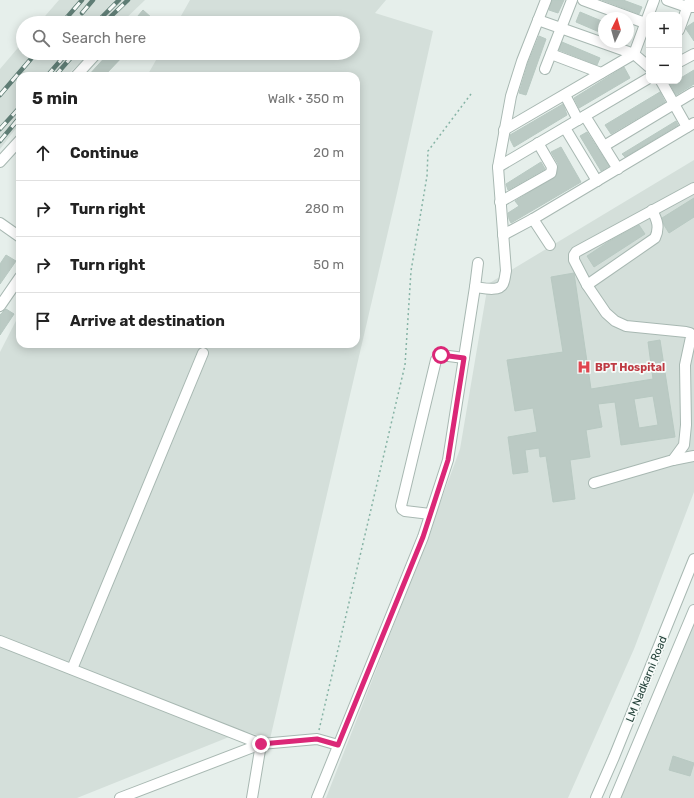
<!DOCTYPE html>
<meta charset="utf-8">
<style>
:root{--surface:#fff;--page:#f6f6f6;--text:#222;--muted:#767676;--line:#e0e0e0}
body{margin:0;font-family:Rubik,sans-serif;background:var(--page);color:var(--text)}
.controls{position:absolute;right:12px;top:12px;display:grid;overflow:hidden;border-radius:8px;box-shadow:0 2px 10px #0003}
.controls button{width:36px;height:36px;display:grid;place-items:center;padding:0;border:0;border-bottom:1px solid var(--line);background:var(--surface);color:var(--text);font:20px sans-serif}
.compass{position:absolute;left:598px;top:12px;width:36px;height:36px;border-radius:50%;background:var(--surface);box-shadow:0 2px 10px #0003;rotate:5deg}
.stop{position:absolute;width:12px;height:12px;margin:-9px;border:3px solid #db2777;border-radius:50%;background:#fff}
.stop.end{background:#db2777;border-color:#fff;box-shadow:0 1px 4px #0008}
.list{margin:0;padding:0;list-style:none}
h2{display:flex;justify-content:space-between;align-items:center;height:52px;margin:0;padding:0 16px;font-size:17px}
h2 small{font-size:13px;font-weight:400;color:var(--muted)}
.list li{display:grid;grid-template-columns:26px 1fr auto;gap:12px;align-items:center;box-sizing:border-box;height:56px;padding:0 16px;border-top:1px solid var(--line)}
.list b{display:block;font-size:15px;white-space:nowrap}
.list em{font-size:13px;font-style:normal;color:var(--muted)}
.icon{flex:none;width:22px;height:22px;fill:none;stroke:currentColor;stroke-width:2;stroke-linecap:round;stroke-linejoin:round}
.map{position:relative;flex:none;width:694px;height:798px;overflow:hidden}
.search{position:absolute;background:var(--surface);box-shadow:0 2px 10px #0003;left:16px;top:16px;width:344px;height:44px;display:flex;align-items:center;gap:10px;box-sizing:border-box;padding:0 14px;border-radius:22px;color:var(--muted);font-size:15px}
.panel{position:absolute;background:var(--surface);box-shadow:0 2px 10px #0003;left:16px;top:72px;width:344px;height:276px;border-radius:12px}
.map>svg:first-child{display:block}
</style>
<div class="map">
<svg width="694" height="798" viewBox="0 0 694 798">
<rect width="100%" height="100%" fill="#e6efeb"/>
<!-- built -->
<g fill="#d4dfda">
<path d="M59,0h86l-24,23h-82z"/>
<path d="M190,0h196l-11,13 58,18 -36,162 -127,546 -26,-8 -167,67h-77v-446l20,-39v31h336v-268h-209l13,-23h193v-30h-176z"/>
<path d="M23,42v11h67l-24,23h-46v47l-20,26v-80z"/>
<path d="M694,160v332l-60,157 -66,149h-242l92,-235 42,-114 28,-165z"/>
<path d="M694,613v185h-75z"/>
</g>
<!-- building -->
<g fill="#bbcac4" stroke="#b8c9c2" fill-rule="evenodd">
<path d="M552,0h12l-6,13 -9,-3z"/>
<path d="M602,0h21l19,7 -3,7z"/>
<path d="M143,10l10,9 -3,4h-18z"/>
<path d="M580,12l24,10v12l-28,-12z"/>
<path d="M694,22v19l-8,-12 2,-3z"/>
<path d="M539,36l7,3 -20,56 -7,-2 9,-30z"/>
<path d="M562,42l38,16 -3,7 -38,-15z"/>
<path d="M109,53h17l-22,23h-16z"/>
<path d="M624,67l6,11 -51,30 -5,-10z"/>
<path d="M694,70v14l-18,11 -6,-11 5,-3h4v-2z"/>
<path d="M660,92l5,10 -54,32 -6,-9z"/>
<path d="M563,104l4,11 -53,32 -4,-8v-4z"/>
<path d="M676,121l2,4 -53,32 -3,-3z"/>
<path d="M587,132l22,34 -8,5 -21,-35z"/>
<path d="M561,147l20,35 -70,41 -2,-4 -1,-6 11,-7 -4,-5 41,-25 2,-8v-4l-7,-12z"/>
<path d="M541,162l4,7 -37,21 -2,-6z"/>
<path d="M694,198v19l-25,16 -5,-8 -2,-7z"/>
<path d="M639,225l6,9 -51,33 -7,-11 21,-14z"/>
<path d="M6,255l10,6 -16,23v-20z"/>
<path d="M574,273l17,116 62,-10 -5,-37 12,-2 15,97 -54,8 -6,-43 -17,2 4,23 -16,3 4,27 -20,3 5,39 -22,3 -7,-46 -6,1 -1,-9 -14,2 3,22 -15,2 -5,-37 29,-5 -4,-24 -18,3 -8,-51 56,-8 -12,-75zM653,396l5,29 -19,3 -5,-29z"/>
<path d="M6,309l8,5 -14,21v-20z"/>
<path d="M673,756l21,7 -4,13 -21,-6z"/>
</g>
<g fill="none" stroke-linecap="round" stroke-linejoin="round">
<!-- minor casing -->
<g stroke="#a8b8b2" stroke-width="12">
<g id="minor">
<path d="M583,0l62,23"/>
<path d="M667,0l20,7h7"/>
<path d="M538,20l96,34 15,13"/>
<path d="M679,30l11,-30"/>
<path d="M551,54l50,19"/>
<path d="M679,62l15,-8"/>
<path d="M545,69l27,-69"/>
<path d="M76,76l21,-23"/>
<path d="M661,81l26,46"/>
<path d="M565,95l13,25"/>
<path d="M585,116l33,53"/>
<path d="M565,128l32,53"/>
<path d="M504,130l130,-76 20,-54"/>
<path d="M604,146l90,-54"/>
<path d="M0,162l20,-22"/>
<path d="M498,167l151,-89"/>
<path d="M500,202l51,-29 1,-6 -14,-24"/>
<path d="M533,219l17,26"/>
<path d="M0,223l20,14"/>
<path d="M503,235l30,-16 161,-96"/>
<path d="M587,285l68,-47c5,-11 2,-18 -3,-28"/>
<path d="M475,287c8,1 24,5 28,-3 2,-4 2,-9 3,-13l-8,-104 13,-71 11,-35 24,-61"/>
<path d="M0,306l20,-29"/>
<path d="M673,460l21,-4"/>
<path d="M594,483l79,-23 11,-15 2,-20 -1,-60 6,-28 -1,-4 -4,-1 -60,-6 -11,-5 -9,-8 -19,-28 -13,-25v-5l2,-3 118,-64"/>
<path d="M430,514l-25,-3 -3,-2 -1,-3 35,-146 5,-5 23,3"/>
<path d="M0,641l261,103 -9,54"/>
<path d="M72,669l131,-316"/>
<path d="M120,798l141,-54 56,-5 21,6"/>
<path d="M317,798l106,-261 25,-77 27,-173 3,-24"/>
<path d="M596,798l18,-41 80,-198"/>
<path d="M615,798l79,-188"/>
</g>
</g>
<!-- path -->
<path stroke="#86b3a5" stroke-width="1.5" stroke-dasharray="2 3" stroke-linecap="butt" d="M319,730l86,-365 6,-94 16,-95 1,-25 43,-57"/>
<!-- minor -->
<use href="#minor" stroke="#fff" stroke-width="10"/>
<!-- rail casing -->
<g stroke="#5f7d75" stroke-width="4.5">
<g id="rail">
<path d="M82,13l11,-13"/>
<path d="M62,23l20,-23"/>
<path d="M96,23l23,-23"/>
<path d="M104,23l24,-23"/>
<path d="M47,76l20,-23"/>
<path d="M55,76l20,-23"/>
<path d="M0,95l36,-42"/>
<path d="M0,129l20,-22"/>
<path d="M0,141l20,-24"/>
</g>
</g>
<!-- rail -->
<use href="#rail" stroke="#f7fbf9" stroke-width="3" stroke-dasharray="9" stroke-linecap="butt"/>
</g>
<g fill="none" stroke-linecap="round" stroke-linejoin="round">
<!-- route -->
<path stroke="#db2777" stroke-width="5" d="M261,744l56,-5 21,6 85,-208 25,-77 16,-102 -23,-3"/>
</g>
<!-- icons -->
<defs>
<g id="hospital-bare" transform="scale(1.08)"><path d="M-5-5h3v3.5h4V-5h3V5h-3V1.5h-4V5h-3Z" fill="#e0444e" stroke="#f7fbf9" stroke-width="2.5" paint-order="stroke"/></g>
</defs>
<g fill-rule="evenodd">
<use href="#hospital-bare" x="584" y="367"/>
</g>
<g text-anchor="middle" stroke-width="3.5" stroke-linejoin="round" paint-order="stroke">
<!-- health labels -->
<g font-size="11" font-weight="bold" fill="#be3a42" stroke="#f7fbf9" text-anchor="start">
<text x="595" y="371">BPT Hospital</text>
</g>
<!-- street labels -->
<g font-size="11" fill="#24423a" stroke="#f7fbf9">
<text transform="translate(646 679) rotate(-68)" y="4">LM Nadkarni Road</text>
</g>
</g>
</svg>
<div class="controls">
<button>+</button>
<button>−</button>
</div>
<svg class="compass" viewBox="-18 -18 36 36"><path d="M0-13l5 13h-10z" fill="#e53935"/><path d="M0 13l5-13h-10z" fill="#767676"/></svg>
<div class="stop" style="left:441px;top:355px"></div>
<div class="stop end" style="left:261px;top:744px"></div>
<div class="search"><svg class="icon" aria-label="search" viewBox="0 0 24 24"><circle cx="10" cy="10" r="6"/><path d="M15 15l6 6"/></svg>Search here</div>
<section class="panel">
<h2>5 min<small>Walk · 350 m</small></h2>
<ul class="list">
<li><svg class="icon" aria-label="ahead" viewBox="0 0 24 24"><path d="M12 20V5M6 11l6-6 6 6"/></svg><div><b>Continue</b></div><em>20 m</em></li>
<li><svg class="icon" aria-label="right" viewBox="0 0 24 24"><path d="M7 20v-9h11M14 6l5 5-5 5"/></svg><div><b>Turn right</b></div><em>280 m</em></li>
<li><svg class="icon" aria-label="right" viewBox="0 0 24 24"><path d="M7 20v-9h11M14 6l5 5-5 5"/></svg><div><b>Turn right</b></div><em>50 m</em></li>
<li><svg class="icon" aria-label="arrive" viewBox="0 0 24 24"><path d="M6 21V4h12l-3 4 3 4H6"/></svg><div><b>Arrive at destination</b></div></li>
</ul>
</section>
</div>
